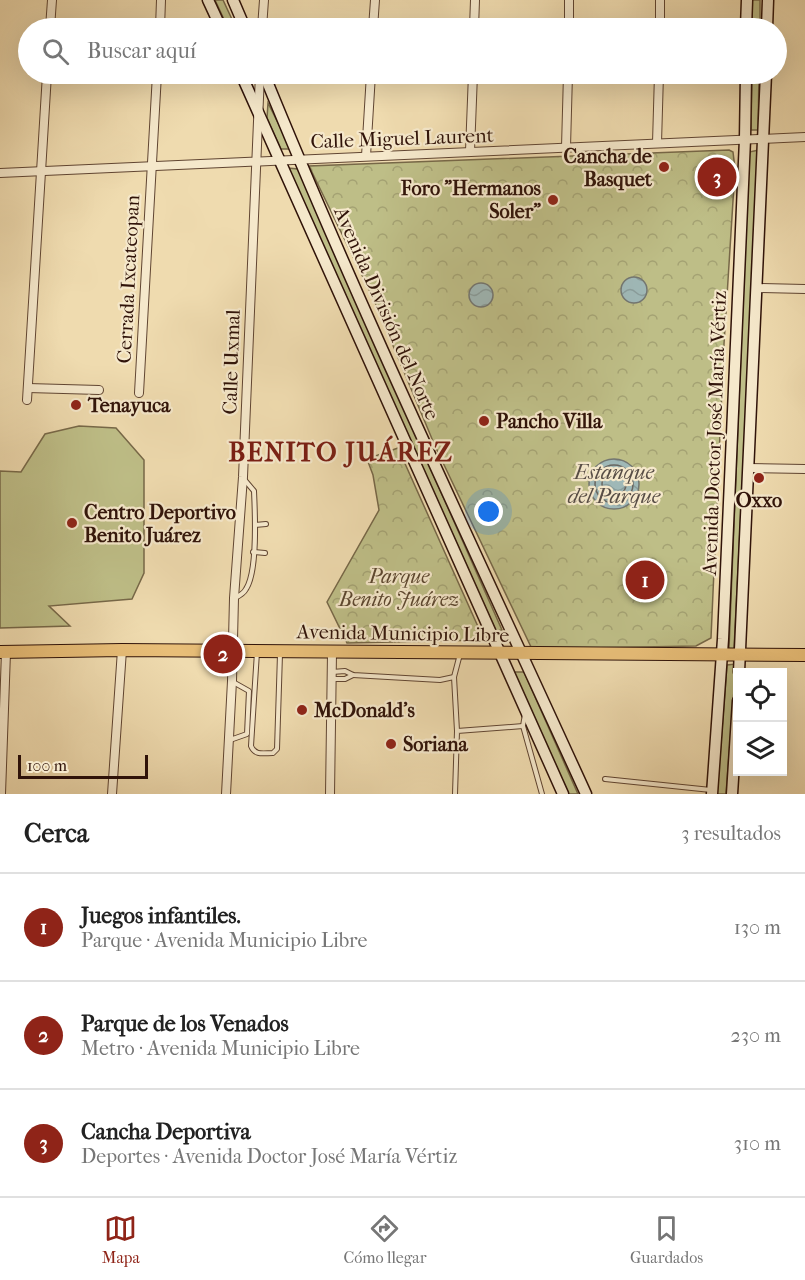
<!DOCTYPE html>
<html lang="es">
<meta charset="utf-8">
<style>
:root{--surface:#fff;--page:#f2f2f2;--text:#222;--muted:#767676;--line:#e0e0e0;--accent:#8f2418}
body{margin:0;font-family:"IM FELL French Canon",serif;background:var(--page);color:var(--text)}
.controls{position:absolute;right:18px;bottom:18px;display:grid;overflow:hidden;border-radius:0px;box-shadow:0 6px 24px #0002}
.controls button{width:54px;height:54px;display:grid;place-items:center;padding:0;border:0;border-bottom:2px solid var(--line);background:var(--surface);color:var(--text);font:30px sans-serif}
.scale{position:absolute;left:18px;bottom:15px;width:130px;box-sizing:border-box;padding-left:6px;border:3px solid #301309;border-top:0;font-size:16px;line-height:21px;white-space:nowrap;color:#301309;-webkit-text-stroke:4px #f5e8cb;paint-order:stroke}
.you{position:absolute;left:489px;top:512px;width:21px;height:21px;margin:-15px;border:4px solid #fff;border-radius:50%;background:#1a73e8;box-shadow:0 0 0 9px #1a73e833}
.badge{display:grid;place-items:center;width:39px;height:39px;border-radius:50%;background:var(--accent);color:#fff;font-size:20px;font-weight:700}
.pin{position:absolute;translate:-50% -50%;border:3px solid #fff;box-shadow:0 2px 6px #0006}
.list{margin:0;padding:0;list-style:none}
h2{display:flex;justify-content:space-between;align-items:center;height:78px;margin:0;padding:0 24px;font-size:26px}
h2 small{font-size:20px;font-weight:400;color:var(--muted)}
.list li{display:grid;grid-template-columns:39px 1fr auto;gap:18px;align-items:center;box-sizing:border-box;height:108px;padding:0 24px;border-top:2px solid var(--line)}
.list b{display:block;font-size:22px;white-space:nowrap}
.list p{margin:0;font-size:20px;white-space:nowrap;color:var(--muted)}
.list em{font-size:20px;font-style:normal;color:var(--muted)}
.icon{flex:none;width:33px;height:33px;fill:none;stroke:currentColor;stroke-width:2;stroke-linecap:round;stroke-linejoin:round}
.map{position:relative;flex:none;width:805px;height:794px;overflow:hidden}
.search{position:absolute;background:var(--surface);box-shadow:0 6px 24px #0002;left:18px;right:18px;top:18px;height:66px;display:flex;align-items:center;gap:15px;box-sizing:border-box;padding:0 21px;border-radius:33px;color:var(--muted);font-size:22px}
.sheet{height:402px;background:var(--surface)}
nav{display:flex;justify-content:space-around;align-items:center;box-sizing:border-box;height:84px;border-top:2px solid var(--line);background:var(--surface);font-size:16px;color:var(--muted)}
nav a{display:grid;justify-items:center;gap:3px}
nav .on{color:var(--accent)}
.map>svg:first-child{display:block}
</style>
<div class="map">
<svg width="805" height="794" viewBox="0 0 805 794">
<defs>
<pattern id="park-crowns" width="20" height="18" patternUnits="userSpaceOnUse" patternTransform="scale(1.5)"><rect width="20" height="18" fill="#bebe87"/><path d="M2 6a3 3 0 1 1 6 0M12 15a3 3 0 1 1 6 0" fill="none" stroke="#a4a273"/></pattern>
<pattern id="water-waves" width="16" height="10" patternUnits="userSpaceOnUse" patternTransform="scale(1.5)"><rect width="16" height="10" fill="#9fb8b7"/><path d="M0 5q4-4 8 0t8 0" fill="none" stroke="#899d9c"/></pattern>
</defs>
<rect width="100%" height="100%" fill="#efdbaf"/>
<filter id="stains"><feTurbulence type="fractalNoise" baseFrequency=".00333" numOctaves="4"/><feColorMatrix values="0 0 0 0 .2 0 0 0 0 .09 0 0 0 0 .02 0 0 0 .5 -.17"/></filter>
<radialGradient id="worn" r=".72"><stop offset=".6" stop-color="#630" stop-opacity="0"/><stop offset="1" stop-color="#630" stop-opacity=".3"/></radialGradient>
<!-- grass -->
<g fill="#bebe87" stroke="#776848" stroke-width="1.5">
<path d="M215,0h8l13,28h-8z"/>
<rect x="752" y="0" width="8" height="28"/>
<path d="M752,74h7l-1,56h-7z"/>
<path d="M268,103l23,46h-10l-14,-31z"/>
<path d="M759,150l-25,499h-5l20,-497z"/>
<path d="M288,168l10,1 204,461 -6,1z"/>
<path d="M79,426l37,2 28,32v113l-12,26 -83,7 21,20 -70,2v-157l21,1 24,-38z"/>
<path d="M736,664l-10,130h-9l10,-129z"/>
<path d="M512,672h12l54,122h-11z"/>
</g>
<!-- park -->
<g fill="url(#park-crowns)" stroke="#776848" stroke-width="1.5">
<path d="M729,150l4,2 2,17 -11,175 -13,294 -15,8 -164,3 -97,-203 -61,-146 -65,-134z"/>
<path d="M398,448l86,192 -137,3 -20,-41 52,-92 -6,-35 -6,-16z"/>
</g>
<!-- water -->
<g fill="url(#water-waves)" stroke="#737671" stroke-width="1.5">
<circle cx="634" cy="290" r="13"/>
<circle cx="481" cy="295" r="12"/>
<circle cx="614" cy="484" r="25"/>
</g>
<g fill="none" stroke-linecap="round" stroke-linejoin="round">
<!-- shore -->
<g stroke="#686660" stroke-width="1.5">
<circle cx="614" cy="484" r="19"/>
<circle cx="614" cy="484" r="12"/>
</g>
<!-- lane casing -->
<g stroke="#604532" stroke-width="6">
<g id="lane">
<path d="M255,525l11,-1"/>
<path d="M253,552l12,1"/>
<path d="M235,598c4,-2 9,-5 11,-9 12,-18 9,-76 8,-98l-11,-13"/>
<path d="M257,652l-6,94c4,10 13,7 22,7l4,-4 3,-95"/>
<path d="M332,672l13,-1 8,4 87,5 14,-3"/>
<path d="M333,679h12l8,-4"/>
<path d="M525,714l-2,12 19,68"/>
<path d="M457,731l-3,-54 6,-23"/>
<path d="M230,740l17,-6 2,-43 -16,-9"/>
<path d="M605,779l106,11"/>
<path d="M455,794l2,-63 66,-5"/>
</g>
</g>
<!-- street casing -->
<g stroke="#604532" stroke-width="10">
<g id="street">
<path d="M50,28l2,-28"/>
<path d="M160,28l1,-28"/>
<path d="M262,28l2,-28"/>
<path d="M373,28l2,-28"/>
<path d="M474,28l1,-28"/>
<path d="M569,28v-28"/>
<path d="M660,28v-28"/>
<path d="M657,143l2,-69"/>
<path d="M566,147l2,-73"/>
<path d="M470,151l3,-77"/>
<path d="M366,156l5,-82"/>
<path d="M0,173l805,-36"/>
<path d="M757,288l48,1"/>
<path d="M28,388l71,2"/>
<path d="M139,393l18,-319"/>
<path d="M27,400l20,-326"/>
<path d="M748,468l57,1"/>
<path d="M1,794l5,-142"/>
<path d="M112,794l10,-144"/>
<path d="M226,794l6,-113 2,-83 9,-121 17,-403"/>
<path d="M330,794l2,-141"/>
</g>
</g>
<!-- secondary casing -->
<g stroke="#301309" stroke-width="13">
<g id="secondary">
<path d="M208,0l13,28"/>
<path d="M233,0l12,28"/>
<path d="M746,28l1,-28"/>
<path d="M767,28l1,-28"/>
<path d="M241,74l322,720"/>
<path d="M264,74c99,243 213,481 322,720"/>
<path d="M739,672l27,-598"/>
<path d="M712,794l11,-155 22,-500 1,-65"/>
<path d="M732,794l6,-93"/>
</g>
</g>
<!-- primary casing -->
<g stroke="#301309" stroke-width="14">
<path id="primary" d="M0,652l122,-2 683,5"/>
</g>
<!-- lane -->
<use href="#lane" stroke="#f5e8cb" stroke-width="4"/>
<!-- street -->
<use href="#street" stroke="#f5e8cb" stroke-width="8"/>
<!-- secondary -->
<use href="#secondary" stroke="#f5e8cb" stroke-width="10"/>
<!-- primary -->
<use href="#primary" stroke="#e8be78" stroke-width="12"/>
</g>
<!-- markers -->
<g fill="#8f2418" stroke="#f5e8cb" stroke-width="2">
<circle cx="664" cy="167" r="6"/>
<circle cx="553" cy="200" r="6"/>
<circle cx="76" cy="405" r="6"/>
<circle cx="484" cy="421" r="6"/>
<circle cx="759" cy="478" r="6"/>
<circle cx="72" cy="523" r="6"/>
<circle cx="302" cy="710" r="6"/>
<circle cx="391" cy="744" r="6"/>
</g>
<g text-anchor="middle" stroke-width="4.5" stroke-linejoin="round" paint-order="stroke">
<!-- street labels -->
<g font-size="20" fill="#301309" stroke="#f5e8cb">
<text transform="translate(402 138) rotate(-2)" y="7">Calle Miguel Laurent</text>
<text transform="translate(128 279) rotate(-87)" y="7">Cerrada Ixcateopan</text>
<text transform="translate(387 313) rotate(66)" y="7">Avenida División del Norte</text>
<text transform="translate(231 362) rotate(-88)" y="7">Calle Uxmal</text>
<text transform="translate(714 433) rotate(-88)" y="7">Avenida Doctor José María Vértiz</text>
<text transform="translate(403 633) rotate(1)" y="7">Avenida Municipio Libre</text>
</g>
<!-- poi labels -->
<g font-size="20" font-weight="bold" fill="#301309" stroke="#f5e8cb" text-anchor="start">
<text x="652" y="163" text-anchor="end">Cancha de<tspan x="652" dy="23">Basquet</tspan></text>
<text x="541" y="195" text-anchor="end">Foro "Hermanos<tspan x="541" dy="23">Soler"</tspan></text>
<text x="88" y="412">Tenayuca</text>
<text x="496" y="428">Pancho Villa</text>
<text x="759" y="507" text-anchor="middle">Oxxo</text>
<text x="84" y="519">Centro Deportivo<tspan x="84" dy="23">Benito Juárez</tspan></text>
<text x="314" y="717">McDonald's</text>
<text x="403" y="751">Soriana</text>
</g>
<!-- park labels -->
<g font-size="20" font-style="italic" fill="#5b462f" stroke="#f5e8cb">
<text x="399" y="583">Parque<tspan x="399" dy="23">Benito Juárez</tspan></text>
</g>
<!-- water labels -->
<g font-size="21" font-style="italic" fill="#574d46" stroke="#f5e8cb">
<text x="614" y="479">Estanque<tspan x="614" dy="24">del Parque</tspan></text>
</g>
<!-- district labels -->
<g font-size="26" font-weight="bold" letter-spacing="1.5" fill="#7a1f14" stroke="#f5e8cb">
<text x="341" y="461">BENITO JUÁREZ</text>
</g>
</g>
<rect width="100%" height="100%" filter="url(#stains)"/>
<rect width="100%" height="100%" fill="url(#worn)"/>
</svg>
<div class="controls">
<button><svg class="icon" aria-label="locate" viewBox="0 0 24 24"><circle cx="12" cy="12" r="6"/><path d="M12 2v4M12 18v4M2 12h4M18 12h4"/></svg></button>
<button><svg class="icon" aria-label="layers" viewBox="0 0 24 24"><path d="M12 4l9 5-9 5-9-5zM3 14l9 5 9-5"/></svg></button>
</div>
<div class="scale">100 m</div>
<div class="you"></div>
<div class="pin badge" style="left:645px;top:580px">1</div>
<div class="pin badge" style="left:223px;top:654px">2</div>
<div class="pin badge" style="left:717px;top:177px">3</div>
<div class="search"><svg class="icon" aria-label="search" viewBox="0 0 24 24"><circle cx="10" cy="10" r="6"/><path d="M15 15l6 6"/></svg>Buscar aquí</div>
</div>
<section class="sheet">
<h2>Cerca<small>3 resultados</small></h2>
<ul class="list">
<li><span class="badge">1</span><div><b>Juegos infantiles.</b><p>Parque · Avenida Municipio Libre</p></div><em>130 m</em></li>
<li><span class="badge">2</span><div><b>Parque de los Venados</b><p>Metro · Avenida Municipio Libre</p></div><em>230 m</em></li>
<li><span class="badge">3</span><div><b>Cancha Deportiva</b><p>Deportes · Avenida Doctor José María Vértiz</p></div><em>310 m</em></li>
</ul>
</section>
<nav>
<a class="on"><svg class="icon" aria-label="map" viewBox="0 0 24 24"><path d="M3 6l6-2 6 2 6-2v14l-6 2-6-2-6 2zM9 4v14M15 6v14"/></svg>Mapa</a>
<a><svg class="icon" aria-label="directions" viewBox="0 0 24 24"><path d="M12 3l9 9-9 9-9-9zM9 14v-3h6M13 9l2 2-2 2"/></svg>Cómo llegar</a>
<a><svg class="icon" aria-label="saved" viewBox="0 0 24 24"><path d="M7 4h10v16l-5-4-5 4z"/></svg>Guardados</a>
</nav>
